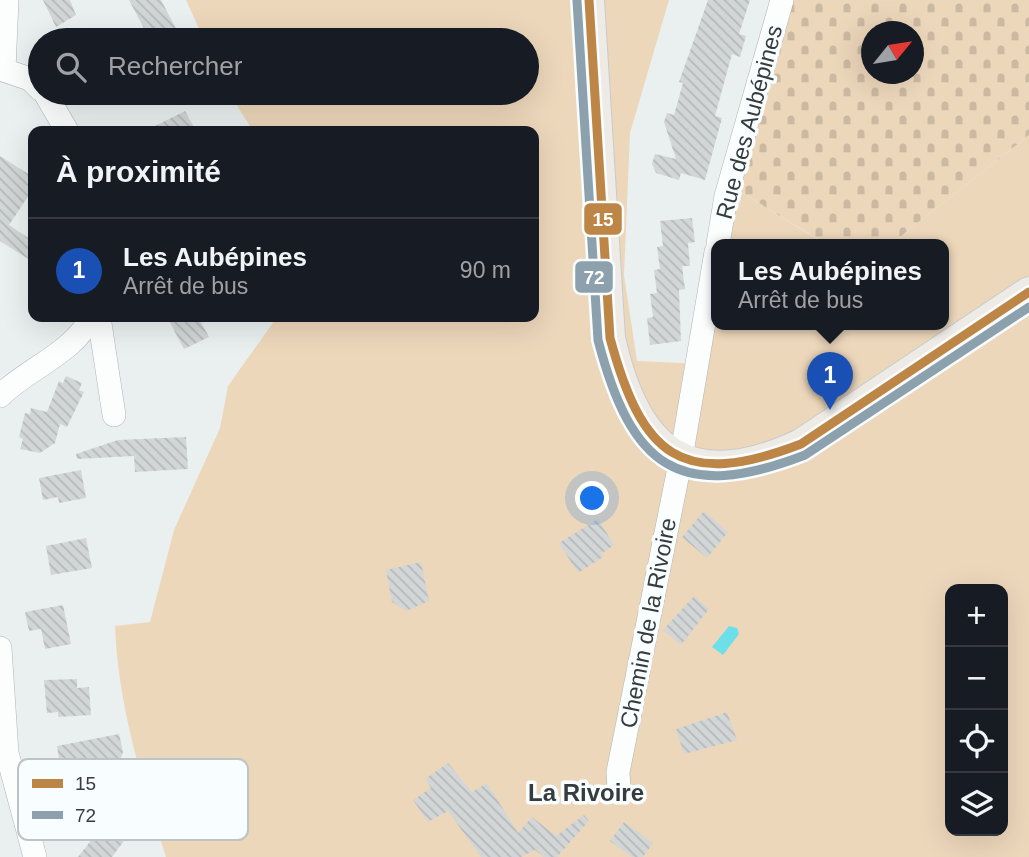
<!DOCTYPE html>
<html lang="fr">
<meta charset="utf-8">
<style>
:root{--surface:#171b24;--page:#242831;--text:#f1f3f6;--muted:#9ea1a6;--line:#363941;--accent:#767a7b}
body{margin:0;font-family:Helvetica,sans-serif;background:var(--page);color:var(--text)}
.controls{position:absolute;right:21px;bottom:21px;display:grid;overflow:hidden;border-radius:14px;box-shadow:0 7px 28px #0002}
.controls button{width:63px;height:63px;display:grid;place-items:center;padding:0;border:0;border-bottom:2px solid var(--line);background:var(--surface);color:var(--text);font:35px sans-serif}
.compass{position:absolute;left:861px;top:21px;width:63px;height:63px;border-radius:50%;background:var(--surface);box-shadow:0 7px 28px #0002;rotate:60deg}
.you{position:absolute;left:593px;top:499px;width:24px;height:24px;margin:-18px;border:5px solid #fff;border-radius:50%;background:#1a73e8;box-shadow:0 0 0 10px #1a73e833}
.badge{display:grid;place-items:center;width:46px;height:46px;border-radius:50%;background:var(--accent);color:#fff;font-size:23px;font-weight:700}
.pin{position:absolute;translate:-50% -58px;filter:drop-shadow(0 2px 4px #0008)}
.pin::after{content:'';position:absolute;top:37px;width:24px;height:21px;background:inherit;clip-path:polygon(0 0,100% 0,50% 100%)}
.popup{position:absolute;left:711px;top:239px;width:238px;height:91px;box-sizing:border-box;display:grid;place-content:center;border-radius:14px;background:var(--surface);filter:drop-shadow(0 2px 5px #0005);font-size:23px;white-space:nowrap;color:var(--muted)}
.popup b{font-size:26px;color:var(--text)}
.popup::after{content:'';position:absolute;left:50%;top:100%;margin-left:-14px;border:14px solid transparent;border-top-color:var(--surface)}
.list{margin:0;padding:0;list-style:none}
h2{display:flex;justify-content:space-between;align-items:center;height:91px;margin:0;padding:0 28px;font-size:30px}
h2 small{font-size:23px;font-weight:400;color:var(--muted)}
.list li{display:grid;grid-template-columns:46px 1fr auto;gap:21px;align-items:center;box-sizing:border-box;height:105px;padding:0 28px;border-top:2px solid var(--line)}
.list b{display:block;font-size:26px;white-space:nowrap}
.list p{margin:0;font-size:23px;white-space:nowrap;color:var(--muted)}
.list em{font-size:23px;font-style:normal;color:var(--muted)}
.icon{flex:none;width:38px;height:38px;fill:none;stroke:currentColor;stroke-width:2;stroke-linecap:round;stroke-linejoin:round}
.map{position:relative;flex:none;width:1029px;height:857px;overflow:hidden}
.search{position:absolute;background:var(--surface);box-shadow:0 7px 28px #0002;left:28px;top:28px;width:511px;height:77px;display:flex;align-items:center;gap:18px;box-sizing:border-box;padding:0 24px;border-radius:38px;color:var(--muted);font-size:26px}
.panel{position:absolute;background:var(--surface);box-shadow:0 7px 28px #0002;left:28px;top:126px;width:511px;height:196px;border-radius:14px}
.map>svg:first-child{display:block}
</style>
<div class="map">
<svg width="1029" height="857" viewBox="0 0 1029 857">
<defs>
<pattern id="cemetery-stones" width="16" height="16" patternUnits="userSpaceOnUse" patternTransform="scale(1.75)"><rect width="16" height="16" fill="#edd7bb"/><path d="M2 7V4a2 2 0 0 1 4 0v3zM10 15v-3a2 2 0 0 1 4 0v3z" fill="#ccb9a2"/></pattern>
<pattern id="building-back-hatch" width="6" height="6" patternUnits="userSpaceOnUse" patternTransform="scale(1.75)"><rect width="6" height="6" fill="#d2d6d6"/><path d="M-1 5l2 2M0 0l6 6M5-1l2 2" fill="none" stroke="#b5b9b9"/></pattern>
</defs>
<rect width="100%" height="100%" fill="#eaf0f0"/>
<!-- green -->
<g fill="#edd7bb" fill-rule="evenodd">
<path d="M186,0h483l-39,133 -6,142 13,86 66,3 13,-69v29h228v-80h-53l138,-109v722h-863c-24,-75 -48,-152 -51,-231l35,-4 24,-92 46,-102 8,-42 49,-69h257v-186h-281l-24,-38h298v-53h-323zM950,589h53v242h-53z"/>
<path d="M736,189l89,55h-99z"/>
</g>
<!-- cemetery -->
<path fill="url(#cemetery-stones)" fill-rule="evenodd" d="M790,0h239v135l-138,109h-65l-90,-55zM872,32h42v42h-42z"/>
<!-- water -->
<path fill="#6ddfe8" d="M729,626l8,2 2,6 -16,21 -11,-8z"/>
<!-- building -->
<g fill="url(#building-back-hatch)">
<path d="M43,0h27l6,15 -20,12z"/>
<path d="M129,0h32l21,40h-32z"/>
<path d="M708,0h42l-11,34 7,2 -6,21 -8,-3 -17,62 7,2 -17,62 -24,-7 -2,7 -23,-7 -4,-9 3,-10 21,5 -12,-37 3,-9 7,2 9,-32 -4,-1z"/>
<path d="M185,111l11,20h-51z"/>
<path d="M0,156l33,21v12l-24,36 24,16v21l-33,-21z"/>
<path d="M692,218l3,24 -7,1 2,23h-8l3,23 -6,1 2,51 -31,4 -3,-27 6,-1 -3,-23 7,-1 -3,-23 6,-1 -3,-22 6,-1 -3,-25z"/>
<path d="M167,317h31l11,20 -25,12z"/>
<path d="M66,376l16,7 -3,7 5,2 -17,35 -7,-3 -5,19 -15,10 -20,-4 3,-10 -4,-2 6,-24 5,1 1,-6 16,4 12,-31 4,2z"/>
<path d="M186,437l2,32 -53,3 -1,-16 -57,3 -1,-5 42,-14z"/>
<path d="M81,470l5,28 -27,5 -1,-6 -15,3 -4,-22z"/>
<path d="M704,511l24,21 -21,26 -25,-21z"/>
<path d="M598,519l16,26 -13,9 2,3 -25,16 -19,-30z"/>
<path d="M86,538l6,30 -41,7 -5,-29z"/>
<path d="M421,562l8,39 -23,10 -14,-9 -6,-32z"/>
<path d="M694,596l15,13 -28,36 -18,-15z"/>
<path d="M63,605l8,39 -26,5 -4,-20 -12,2 -4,-19z"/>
<path d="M77,679v9l12,-1 2,28 -33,2v-5l-11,1 -3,-33z"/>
<path d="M727,712l10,28 -53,14 -8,-25z"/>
<path d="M119,734l4,18 -9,24 -29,-11 -24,6 -4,-25z"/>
<path d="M448,763l24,29 15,-9 31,50 14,-16 24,19 28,-21 5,6 -32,36h-13l-9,-7 -14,7h-40l-33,-46 -20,11 -15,-22 18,-12 -6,-9z"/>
<path d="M111,815l21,15 -20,27h-34z"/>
<path d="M624,822l29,21 -10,14h-11l-22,-16z"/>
</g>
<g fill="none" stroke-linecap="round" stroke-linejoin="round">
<!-- minor casing -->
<g stroke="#afb4b4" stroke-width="24">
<g id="minor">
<path d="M0,69l30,10 10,10"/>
<path d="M4,70l3,-70"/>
<path d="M45,93l22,38"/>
<path d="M718,244l8,-48 56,-196"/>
<path d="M99,317l15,98"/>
<path d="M0,396c27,-27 75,-44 91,-79"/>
<path d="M0,648l7,105 28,104"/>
<path d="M619,789l-1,-17 63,-314 35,-206"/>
</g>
</g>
<!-- major casing -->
<g stroke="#c8cbcb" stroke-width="32">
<path id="major" d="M589,0l21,338c25,113 78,159 191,106l228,-152"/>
</g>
<!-- minor -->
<use href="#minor" stroke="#fcfdfd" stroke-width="23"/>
<!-- major -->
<use href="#major" stroke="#eeeae5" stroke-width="30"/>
<!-- bus-1 casing -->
<g stroke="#f8feff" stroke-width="14">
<path id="bus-1" d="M589,0l21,338c32,118 71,152 191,106l228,-152"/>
</g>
<!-- bus-2 casing -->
<g stroke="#f8feff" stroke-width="14">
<path id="bus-2" d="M577,1l21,339c33,126 80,164 207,115l224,-148"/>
</g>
<!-- bus-1 -->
<use href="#bus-1" stroke="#be8646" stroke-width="9"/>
<!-- bus-2 -->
<use href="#bus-2" stroke="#8ca1ad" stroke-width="9"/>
</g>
<g text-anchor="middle" stroke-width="7" stroke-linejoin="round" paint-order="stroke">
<!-- street labels -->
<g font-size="23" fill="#373b3c" stroke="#f8feff">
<text transform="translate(749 122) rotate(-75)" y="8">Rue des Aubépines</text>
<text transform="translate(648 623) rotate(-79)" y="8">Chemin de la Rivoire</text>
</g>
<!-- neighbourhood labels -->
<g font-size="24" font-weight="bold" fill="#373b3c" stroke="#f8feff">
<text x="586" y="801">La Rivoire</text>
</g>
</g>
<!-- legend -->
<rect x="18" y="759" width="230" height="81" rx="10" fill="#f8feff" stroke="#bec4c4" stroke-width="2"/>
<rect x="32" y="779" width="31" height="9" fill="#be8646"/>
<rect x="32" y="811" width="31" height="8" fill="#8ca1ad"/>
<g font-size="19" fill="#373b3c">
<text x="75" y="790">15</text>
<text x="75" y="822">72</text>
</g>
<g stroke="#f8feff" stroke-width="2.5">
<rect x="583" y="202" width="40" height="34" rx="7" fill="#be8646"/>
<rect x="574" y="260" width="40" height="34" rx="7" fill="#8ca1ad"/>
</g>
<g font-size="19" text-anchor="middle" font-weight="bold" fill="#fff">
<text x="603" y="226">15</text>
<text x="594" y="284">72</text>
</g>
</svg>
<div class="controls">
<button>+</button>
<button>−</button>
<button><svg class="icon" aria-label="locate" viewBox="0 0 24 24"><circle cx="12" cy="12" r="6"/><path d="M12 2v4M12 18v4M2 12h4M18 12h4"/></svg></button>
<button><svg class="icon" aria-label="layers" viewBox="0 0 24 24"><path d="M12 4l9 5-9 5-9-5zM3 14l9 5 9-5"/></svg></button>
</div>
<svg class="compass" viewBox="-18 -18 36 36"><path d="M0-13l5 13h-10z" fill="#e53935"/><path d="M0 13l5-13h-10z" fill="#9ea1a6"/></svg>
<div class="you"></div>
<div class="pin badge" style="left:830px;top:410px;background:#1a4fb4">1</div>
<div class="popup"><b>Les Aubépines</b>Arrêt de bus</div>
<div class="search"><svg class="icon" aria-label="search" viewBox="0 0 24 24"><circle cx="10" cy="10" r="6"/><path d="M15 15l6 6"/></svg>Rechercher</div>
<section class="panel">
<h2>À proximité<small></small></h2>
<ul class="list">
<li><span class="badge" style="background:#1a4fb4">1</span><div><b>Les Aubépines</b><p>Arrêt de bus</p></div><em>90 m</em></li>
</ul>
</section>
</div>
